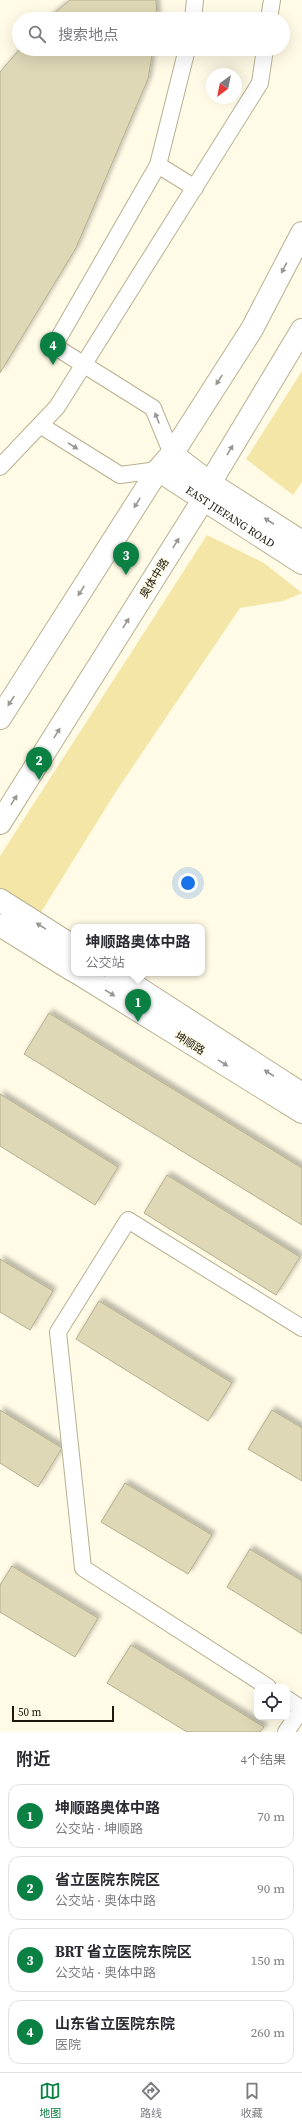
<!DOCTYPE html>
<html lang="zh">
<meta charset="utf-8">
<style>
:root{--surface:#fff;--page:#f7f7f7;--text:#2b2b33;--muted:#7c7c81;--line:#e1e1e2;--accent:#0b8043}
body{margin:0;font-family:"Source Serif 4","Noto Sans SC",serif;background:var(--page);color:var(--text)}
.controls{position:absolute;right:12px;bottom:12px;display:grid;overflow:hidden;border-radius:8px;box-shadow:0 4px 16px #0002}
.controls button{width:36px;height:36px;display:grid;place-items:center;padding:0;border:0;border-bottom:1px solid var(--line);background:var(--surface);color:var(--text);font:20px sans-serif}
.compass{position:absolute;left:206px;top:68px;width:36px;height:36px;border-radius:50%;background:var(--surface);box-shadow:0 4px 16px #0002;rotate:212deg}
.scale{position:absolute;left:12px;bottom:10px;width:102px;box-sizing:border-box;padding-left:4px;border:2px solid #1b180c;border-top:0;font-size:11px;line-height:14px;white-space:nowrap;color:#1b180c;-webkit-text-stroke:3px #fffbe6;paint-order:stroke}
.you{position:absolute;left:188px;top:883px;width:14px;height:14px;margin:-10px;border:3px solid #fff;border-radius:50%;background:#1a73e8;box-shadow:0 0 0 6px #1a73e833}
.badge{display:grid;place-items:center;width:26px;height:26px;border-radius:50%;background:var(--accent);color:#fff;font-size:13px;font-weight:700}
.pin{position:absolute;translate:-50% -33px;filter:drop-shadow(0 1px 2px #0008)}
.pin::after{content:'';position:absolute;top:21px;width:14px;height:12px;background:inherit;clip-path:polygon(0 0,100% 0,50% 100%)}
.popup{position:absolute;left:71px;top:924px;width:134px;height:52px;box-sizing:border-box;display:grid;place-content:center;border-radius:8px;background:var(--surface);filter:drop-shadow(0 1px 3px #0005);font-size:13px;white-space:nowrap;color:var(--muted)}
.popup b{font-size:15px;color:var(--text)}
.popup::after{content:'';position:absolute;left:50%;top:100%;margin-left:-8px;border:8px solid transparent;border-top-color:var(--surface)}
.list{margin:0;padding:0;list-style:none}
h2{display:flex;justify-content:space-between;align-items:center;height:52px;margin:0;padding:0 16px;font-size:17px}
h2 small{font-size:13px;font-weight:400;color:var(--muted)}
.list li{display:grid;grid-template-columns:26px 1fr auto;gap:12px;align-items:center;box-sizing:border-box;height:64px;margin:0 8px 8px;padding:0 8px;border:1px solid var(--line);border-radius:12px}
.list b{display:block;font-size:15px;white-space:nowrap}
.list p{margin:0;font-size:13px;white-space:nowrap;color:var(--muted)}
.list em{font-size:13px;font-style:normal;color:var(--muted)}
.icon{flex:none;width:22px;height:22px;fill:none;stroke:currentColor;stroke-width:2;stroke-linecap:round;stroke-linejoin:round}
.map{position:relative;flex:none;width:302px;height:1732px;overflow:hidden}
.search{position:absolute;background:var(--surface);box-shadow:0 4px 16px #0002;left:12px;right:12px;top:12px;height:44px;display:flex;align-items:center;gap:10px;box-sizing:border-box;padding:0 14px;border-radius:22px;color:var(--muted);font-size:15px}
.sheet{height:340px;background:var(--surface)}
nav{display:flex;justify-content:space-around;align-items:center;box-sizing:border-box;height:56px;border-top:1px solid var(--line);background:var(--surface);font-size:11px;color:var(--muted)}
nav a{display:grid;justify-items:center;gap:2px}
nav .on{color:var(--accent)}
.map>svg:first-child{display:block}
</style>
<div class="map">
<svg width="302" height="1732" viewBox="0 0 302 1732">
<defs>
<filter id="shadow"><feDropShadow dx="3.5" dy="-3.5" stdDeviation="2" flood-color="#0004"/></filter>
</defs>
<rect width="100%" height="100%" fill="#fffbe6"/>
<!-- green -->
<g fill="#f3e6a6">
<path d="M302,371v111l-9,13 -47,-36z"/>
<path d="M207,535l57,28 38,30 -19,8 -43,7 -125,185 -85,137 -30,-16v-58z"/>
</g>
<!-- building -->
<g fill="#ded8b6" stroke="#b4ae8e" filter="url(#shadow)">
<path d="M70,0h86l1,19h-110z"/>
<path d="M20,49h133l-5,30 -72,169 -76,125v-301z"/>
<path d="M49,1013l253,155v57l-278,-171z"/>
<path d="M0,1094l118,73 -23,38 -95,-59z"/>
<path d="M167,1175l133,82 -24,38 -132,-82z"/>
<path d="M0,1259l53,32 -23,39 -30,-18z"/>
<path d="M99,1301l133,82 -24,38 -132,-82z"/>
<path d="M0,1410l62,38 -24,39 -38,-24z"/>
<path d="M272,1410l30,18v53l-54,-32z"/>
<path d="M125,1483l87,52 -24,39 -87,-52z"/>
<path d="M250,1549l52,32v53l-75,-47z"/>
<path d="M12,1566l86,52 -23,39 -75,-45v-27z"/>
<path d="M131,1645l133,82 -4,5h-73l-80,-49z"/>
</g>
<g fill="none" stroke-linecap="round" stroke-linejoin="round">
<!-- street casing -->
<g stroke="#b8b191" stroke-width="18">
<g id="street">
<path d="M193,19l2,-19"/>
<path d="M269,19l3,-19"/>
<path d="M158,165l37,23"/>
<path d="M40,425l80,50 38,-5"/>
<path d="M172,454l-19,-46 -99,-62 104,-181 29,-116"/>
<path d="M0,467l57,-60 203,-324 5,-34"/>
<path d="M268,1687l-185,-119 -25,-236 70,-112 174,108"/>
<path d="M287,1699l15,10"/>
<path d="M286,1732l16,-23"/>
</g>
</g>
<!-- secondary casing -->
<g stroke="#b8b191" stroke-width="24">
<g id="secondary">
<path d="M0,900l74,47"/>
<path d="M0,925l74,46"/>
<path d="M78,973l224,139"/>
<path d="M115,973l187,121"/>
</g>
</g>
<!-- primary casing -->
<g stroke="#b8b191" stroke-width="24">
<g id="primary">
<path d="M172,454l38,29 92,59"/>
<path id="s1" d="M158,470l144,93"/>
<path d="M0,718l158,-248 14,-16 80,-125 50,-96"/>
<path d="M0,823l203,-323 7,-17 92,-153"/>
</g>
</g>
<!-- street -->
<use href="#street" stroke="#fff" stroke-width="16"/>
<!-- secondary -->
<use href="#secondary" stroke="#fff" stroke-width="22"/>
<!-- primary -->
<use href="#primary" stroke="#fff" stroke-width="22"/>
</g>
<!-- one-way arrows -->
<defs><path id="oneway-solid" d="M-6-.8H1V-3.2L6.5 0L1 3.2V.8H-6Z"/></defs>
<g fill="#989792">
<use href="#oneway-solid" transform="translate(284 268) rotate(118)"/>
<use href="#oneway-solid" transform="translate(219 380) rotate(123)"/>
<use href="#oneway-solid" transform="translate(157 418) rotate(-112)"/>
<use href="#oneway-solid" transform="translate(73 446) rotate(32)"/>
<use href="#oneway-solid" transform="translate(230 450) rotate(-59)"/>
<use href="#oneway-solid" transform="translate(137 503) rotate(122)"/>
<use href="#oneway-solid" transform="translate(269 521) rotate(-147)"/>
<use href="#oneway-solid" transform="translate(176 543) rotate(-58)"/>
<use href="#oneway-solid" transform="translate(81 591) rotate(123)"/>
<use href="#oneway-solid" transform="translate(126 623) rotate(-58)"/>
<use href="#oneway-solid" transform="translate(11 701) rotate(123)"/>
<use href="#oneway-solid" transform="translate(57 733) rotate(-58)"/>
<use href="#oneway-solid" transform="translate(14 800) rotate(-58)"/>
<use href="#oneway-solid" transform="translate(41 926) rotate(-148)"/>
<use href="#oneway-solid" transform="translate(110 993) rotate(32)"/>
<use href="#oneway-solid" transform="translate(223 1063) rotate(32)"/>
<use href="#oneway-solid" transform="translate(269 1073) rotate(-147)"/>
</g>
<g text-anchor="middle" stroke-width="3" stroke-linejoin="round" paint-order="stroke">
<!-- street labels -->
<g font-size="11" fill="#1b180c" stroke="#fffbe6">
<text dy="4" stroke="none"><textPath href="#s1" startOffset="86">EAST JIEFANG ROAD</textPath></text>
<text transform="translate(154 578) rotate(-58)" y="4">奥体中路</text>
<text transform="translate(190 1043) rotate(32)" y="4">坤顺路</text>
</g>
</g>
</svg>
<div class="controls">
<button><svg class="icon" aria-label="locate" viewBox="0 0 24 24"><circle cx="12" cy="12" r="6"/><path d="M12 2v4M12 18v4M2 12h4M18 12h4"/></svg></button>
</div>
<svg class="compass" viewBox="-18 -18 36 36"><path d="M0-13l5 13h-10z" fill="#e53935"/><path d="M0 13l5-13h-10z" fill="#7c7c81"/></svg>
<div class="scale">50 m</div>
<div class="you"></div>
<div class="pin badge" style="left:138px;top:1022px">1</div>
<div class="popup"><b>坤顺路奥体中路</b>公交站</div>
<div class="pin badge" style="left:39px;top:780px">2</div>
<div class="pin badge" style="left:126px;top:575px">3</div>
<div class="pin badge" style="left:53px;top:365px">4</div>
<div class="search"><svg class="icon" aria-label="search" viewBox="0 0 24 24"><circle cx="10" cy="10" r="6"/><path d="M15 15l6 6"/></svg>搜索地点</div>
</div>
<section class="sheet">
<h2>附近<small>4个结果</small></h2>
<ul class="list">
<li><span class="badge">1</span><div><b>坤顺路奥体中路</b><p>公交站 · 坤顺路</p></div><em>70 m</em></li>
<li><span class="badge">2</span><div><b>省立医院东院区</b><p>公交站 · 奥体中路</p></div><em>90 m</em></li>
<li><span class="badge">3</span><div><b>BRT 省立医院东院区</b><p>公交站 · 奥体中路</p></div><em>150 m</em></li>
<li><span class="badge">4</span><div><b>山东省立医院东院</b><p>医院</p></div><em>260 m</em></li>
</ul>
</section>
<nav>
<a class="on"><svg class="icon" aria-label="map" viewBox="0 0 24 24"><path d="M3 6l6-2 6 2 6-2v14l-6 2-6-2-6 2zM9 4v14M15 6v14"/></svg>地图</a>
<a><svg class="icon" aria-label="directions" viewBox="0 0 24 24"><path d="M12 3l9 9-9 9-9-9zM9 14v-3h6M13 9l2 2-2 2"/></svg>路线</a>
<a><svg class="icon" aria-label="saved" viewBox="0 0 24 24"><path d="M7 4h10v16l-5-4-5 4z"/></svg>收藏</a>
</nav>
